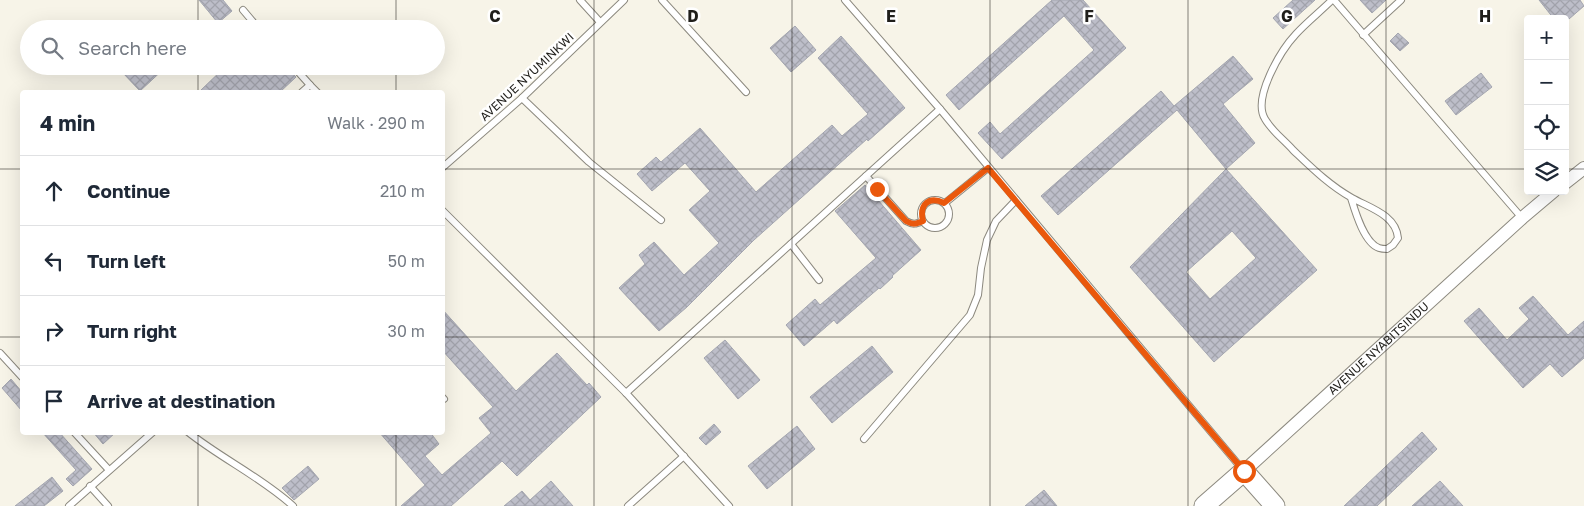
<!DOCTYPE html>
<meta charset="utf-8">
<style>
:root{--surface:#fff;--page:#f6f6f7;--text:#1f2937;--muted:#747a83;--line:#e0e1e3}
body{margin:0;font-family:"Golos Text",sans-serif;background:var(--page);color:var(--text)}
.controls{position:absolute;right:15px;top:15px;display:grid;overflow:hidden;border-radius:5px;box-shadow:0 5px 20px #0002}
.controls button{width:45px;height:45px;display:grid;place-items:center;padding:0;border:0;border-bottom:1px solid var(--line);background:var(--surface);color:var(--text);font:25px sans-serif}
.stop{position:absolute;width:15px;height:15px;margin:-11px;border:4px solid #ea580c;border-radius:50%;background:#fff}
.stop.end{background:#ea580c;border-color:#fff;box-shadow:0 1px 5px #0008}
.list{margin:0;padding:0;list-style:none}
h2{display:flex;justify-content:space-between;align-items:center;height:65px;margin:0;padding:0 20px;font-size:21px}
h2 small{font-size:16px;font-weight:400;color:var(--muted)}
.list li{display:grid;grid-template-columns:32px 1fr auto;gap:15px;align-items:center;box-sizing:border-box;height:70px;padding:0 20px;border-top:1px solid var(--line)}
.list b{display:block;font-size:19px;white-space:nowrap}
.list em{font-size:16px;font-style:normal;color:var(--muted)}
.icon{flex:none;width:28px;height:28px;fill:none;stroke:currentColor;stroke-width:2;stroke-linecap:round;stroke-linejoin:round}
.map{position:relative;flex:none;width:1584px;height:506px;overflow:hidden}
.search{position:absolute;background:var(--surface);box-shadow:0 5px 20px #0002;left:20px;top:20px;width:425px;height:55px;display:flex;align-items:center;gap:12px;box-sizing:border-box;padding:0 18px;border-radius:28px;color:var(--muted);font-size:19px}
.panel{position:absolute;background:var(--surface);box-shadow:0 5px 20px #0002;left:20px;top:90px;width:425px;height:345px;border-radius:5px}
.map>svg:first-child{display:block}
</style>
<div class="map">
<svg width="1584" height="506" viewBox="0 0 1584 506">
<defs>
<pattern id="building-cross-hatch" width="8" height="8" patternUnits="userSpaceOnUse" patternTransform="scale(1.25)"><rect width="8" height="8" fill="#bdbec9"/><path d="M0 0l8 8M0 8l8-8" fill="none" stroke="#a2a3ac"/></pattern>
</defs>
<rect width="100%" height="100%" fill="#f7f4e8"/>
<!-- building -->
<g fill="url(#building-cross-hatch)" stroke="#a4a6b0" fill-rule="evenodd">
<path d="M199,0h24l9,11 -14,12z"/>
<path d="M1052,0h31l43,48 -124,111 -24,-26 12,-11 10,12 94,-84 -30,-34 -105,94 -13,-15z"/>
<path d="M1293,0h22l-32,29 -10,-11z"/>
<path d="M1360,0h26l-14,13z"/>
<path d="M1539,0h41l4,6 -15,13h-15z"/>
<path d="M795,26l21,24 -25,22 -21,-24z"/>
<path d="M1398,33l11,10 -9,8 -10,-10z"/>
<path d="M841,36l64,72 -37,33 -1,-2 -113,101 -67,67 -28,24 -40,-43 26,-24 -6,-9 15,-13 30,33 35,-32 -30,-33 21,-19 -25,-28 -33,28 -15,-17 19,-17 5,5 39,-34 56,64 76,-67 10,11 26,-22 -50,-56z"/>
<path d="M1233,56l20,23 -30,25 32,39 -29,26 -49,-59 -119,105 -17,-19 120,-105 13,15z"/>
<path d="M127,66h40l-27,25 -18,-19z"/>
<path d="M226,66h59l11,11 -16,15h-81z"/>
<path d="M1481,73l11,14 -36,28 -11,-14z"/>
<path d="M1226,169l91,101 -103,92 -84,-95zM1232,231l24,27 -46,41 -24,-27z"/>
<path d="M865,185l56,65 -29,26 1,1 -13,12 -1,-1 -42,36 -3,-4 -30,26 -18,-21 29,-26 5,6 56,-47 -41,-47z"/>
<path d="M1533,296l35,39 16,-14v37l-22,19 -12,-13 -27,24 -59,-67 15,-13 28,32 22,-21 -10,-11z"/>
<path d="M442,309l74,82 41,-38 30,32 2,-2 12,14 -84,79 -15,-15 -51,45h-50l24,-21 -46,-53h51l9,12 -14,12 17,19 49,-42 -12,-15 14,-11 -51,-57z"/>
<path d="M725,340l35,40 -22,19 -34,-41z"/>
<path d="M872,346l21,26 -61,51 -22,-26z"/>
<path d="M11,379l11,13v19l-20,-23z"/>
<path d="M714,424l7,8 -15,13 -7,-7z"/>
<path d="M797,426l18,23 -48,40 -19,-23z"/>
<path d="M42,432h17l33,37 -19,17 -7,-7 10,-9z"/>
<path d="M93,432h23l-13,12z"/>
<path d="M1422,432l15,17 -60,57h-33z"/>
<path d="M308,466l11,13 -25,21 -12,-12z"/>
<path d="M52,477l11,14 -19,15h-29z"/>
<path d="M551,481l22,25h-69l18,-15 8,9z"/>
<path d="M1440,481l23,25h-51z"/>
<path d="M1044,490l13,16h-32z"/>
</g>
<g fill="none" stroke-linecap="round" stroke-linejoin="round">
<!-- lane casing -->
<g stroke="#8c897f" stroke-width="8">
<g id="lane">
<path d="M580,0l20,22"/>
<path d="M662,0l84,92"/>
<path d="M845,0l95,109 303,361"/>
<path d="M1332,0c-11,11 -25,22 -36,34 -15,16 -44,64 -31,85 7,12 19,21 28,31 19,18 36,35 59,48 18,10 44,17 46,40l-5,7 -6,4c-2,0 -5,0 -8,-1 -15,-5 -24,-37 -28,-50"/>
<path d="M1334,0l188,218"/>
<path d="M243,10l16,19"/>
<path d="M1363,35l38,-35"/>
<path d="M293,66l17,19 -8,7"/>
<path d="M310,85l7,7"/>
<path d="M522,98l67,64 72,58"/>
<path d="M442,168l80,-70 102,-98"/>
<path d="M866,176l40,45c7,4 10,3 17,0"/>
<circle cx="935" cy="214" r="14"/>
<path d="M945,203l43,-35"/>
<path d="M442,210l184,183 103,113"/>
<path d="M791,244l28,36"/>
<path d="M0,353l22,24"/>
<path d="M626,393l314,-284"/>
<path d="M442,397l2,2"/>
<path d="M74,432l35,38"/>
<path d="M188,432c34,27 73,45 105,74"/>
<path d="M864,439l106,-124 8,-20 3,-27 6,-28 9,-19 20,-21"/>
<path d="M90,486l18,20"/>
<path d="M69,506l84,-74"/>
<path d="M628,506l56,-50"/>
</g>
</g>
<!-- street casing -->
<g stroke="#8c897f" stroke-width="14">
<g id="street">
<path d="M1565,183l19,-15"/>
<path id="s1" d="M1244,471l278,-253 32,-27"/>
</g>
</g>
<!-- secondary casing -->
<g stroke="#8c897f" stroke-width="21">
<path id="secondary" d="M1204,506l40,-35 31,35"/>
</g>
<!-- lane -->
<use href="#lane" stroke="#fff" stroke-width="6"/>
<!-- street -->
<use href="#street" stroke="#fff" stroke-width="12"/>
<!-- secondary -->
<use href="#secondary" stroke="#fff" stroke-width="19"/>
</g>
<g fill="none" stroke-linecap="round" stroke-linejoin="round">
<!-- route -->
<path stroke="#ea580c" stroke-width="6" d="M877,189l29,32c7,4 10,3 17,0 -4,-17 6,-25 21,-18l44,-35 256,303"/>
</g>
<!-- grid -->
<path fill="none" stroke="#201f1b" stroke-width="1" stroke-opacity="0.55" d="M198,0v29M396,0v29M594,0v506M792,0v506M990,0v506M1188,0v506M1386,0v506M198,66v26M396,66v26M0,169h22M442,169h1086M1565,169h19M0,337h22M442,337h1142M198,432v74M396,432v74"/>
<g text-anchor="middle" stroke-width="5" stroke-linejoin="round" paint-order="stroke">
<!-- street labels -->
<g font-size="12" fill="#201f1b" stroke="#fff">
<text transform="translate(527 77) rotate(-43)" y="4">AVENUE NYUMINKWI</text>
<text dy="4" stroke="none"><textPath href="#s1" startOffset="182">AVENUE NYABITSINDU</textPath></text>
</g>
</g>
<g font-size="16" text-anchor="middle" font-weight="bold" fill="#201f1b" stroke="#fff" stroke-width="5" stroke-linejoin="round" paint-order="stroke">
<text x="495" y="22">C</text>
<text x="693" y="22">D</text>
<text x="891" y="22">E</text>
<text x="1089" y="22">F</text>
<text x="1287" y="22">G</text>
<text x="1485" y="22">H</text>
</g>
</svg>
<div class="controls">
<button>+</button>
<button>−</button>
<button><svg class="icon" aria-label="locate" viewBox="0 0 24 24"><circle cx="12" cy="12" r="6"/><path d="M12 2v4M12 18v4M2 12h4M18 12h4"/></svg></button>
<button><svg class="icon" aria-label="layers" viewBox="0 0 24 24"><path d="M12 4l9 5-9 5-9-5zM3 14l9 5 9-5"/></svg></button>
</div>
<div class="stop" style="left:1244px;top:471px"></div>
<div class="stop end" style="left:877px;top:189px"></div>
<div class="search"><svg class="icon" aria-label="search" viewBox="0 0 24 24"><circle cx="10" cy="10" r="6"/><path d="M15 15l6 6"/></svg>Search here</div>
<section class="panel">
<h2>4 min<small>Walk · 290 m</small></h2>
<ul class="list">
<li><svg class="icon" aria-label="ahead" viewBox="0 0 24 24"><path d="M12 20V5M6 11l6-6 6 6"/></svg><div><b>Continue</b></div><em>210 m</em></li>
<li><svg class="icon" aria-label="left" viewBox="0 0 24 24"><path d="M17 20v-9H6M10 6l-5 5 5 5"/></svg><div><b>Turn left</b></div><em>50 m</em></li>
<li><svg class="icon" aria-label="right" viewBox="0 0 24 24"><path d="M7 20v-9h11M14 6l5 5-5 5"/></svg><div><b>Turn right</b></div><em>30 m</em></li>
<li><svg class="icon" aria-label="arrive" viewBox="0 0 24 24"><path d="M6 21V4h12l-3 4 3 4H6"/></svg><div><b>Arrive at destination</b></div></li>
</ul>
</section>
</div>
